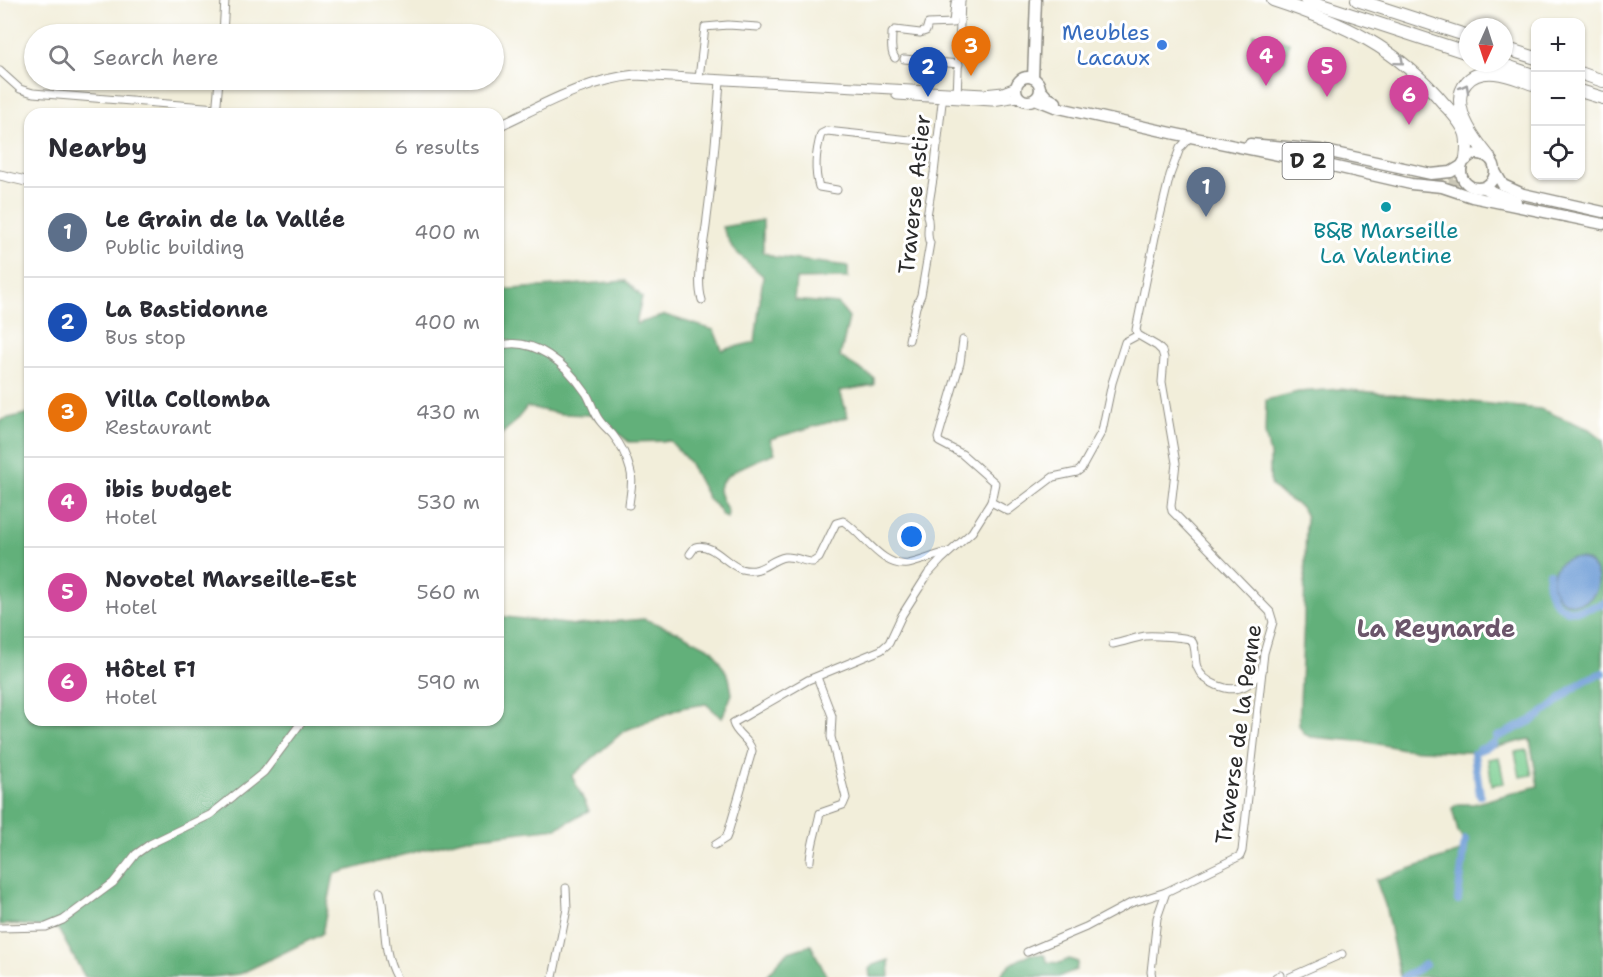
<!DOCTYPE html>
<meta charset="utf-8">
<style>
:root{--surface:#fff;--page:#f7f7f7;--text:#2b2b33;--muted:#7c7c81;--line:#e1e1e2;--accent:#2563eb}
body{margin:0;font-family:"Shantell Sans",sans-serif;background:var(--page);color:var(--text)}
.controls{position:absolute;right:18px;top:18px;display:grid;overflow:hidden;border-radius:12px;box-shadow:0 2px 4px #0004}
.controls button{width:54px;height:54px;display:grid;place-items:center;padding:0;border:0;border-bottom:2px solid var(--line);background:var(--surface);color:var(--text);font:30px sans-serif}
.compass{position:absolute;left:1459px;top:18px;width:54px;height:54px;border-radius:50%;background:var(--surface);box-shadow:0 2px 4px #0004;rotate:183deg}
.you{position:absolute;left:912px;top:537px;width:21px;height:21px;margin:-15px;border:4px solid #fff;border-radius:50%;background:#1a73e8;box-shadow:0 0 0 9px #1a73e833}
.badge{display:grid;place-items:center;width:39px;height:39px;border-radius:50%;background:var(--accent);color:#fff;font-size:20px;font-weight:700}
.pin{position:absolute;translate:-50% -50px;filter:drop-shadow(0 2px 3px #0008)}
.pin::after{content:'';position:absolute;top:32px;width:21px;height:18px;background:inherit;clip-path:polygon(0 0,100% 0,50% 100%)}
.list{margin:0;padding:0;list-style:none}
h2{display:flex;justify-content:space-between;align-items:center;height:78px;margin:0;padding:0 24px;font-size:26px}
h2 small{font-size:20px;font-weight:400;color:var(--muted)}
.list li{display:grid;grid-template-columns:39px 1fr auto;gap:18px;align-items:center;box-sizing:border-box;height:90px;padding:0 24px;border-top:2px solid var(--line)}
.list b{display:block;font-size:22px;white-space:nowrap}
.list p{margin:0;font-size:20px;white-space:nowrap;color:var(--muted)}
.list em{font-size:20px;font-style:normal;color:var(--muted)}
.icon{flex:none;width:33px;height:33px;fill:none;stroke:currentColor;stroke-width:2;stroke-linecap:round;stroke-linejoin:round}
.map{position:relative;flex:none;width:1603px;height:977px;overflow:hidden}
.search{position:absolute;background:var(--surface);box-shadow:0 2px 4px #0004;left:24px;top:24px;width:480px;height:66px;display:flex;align-items:center;gap:15px;box-sizing:border-box;padding:0 21px;border-radius:33px;color:var(--muted);font-size:22px}
.panel{position:absolute;background:var(--surface);box-shadow:0 2px 4px #0004;left:24px;top:108px;width:480px;height:618px;border-radius:18px}
.map>svg:first-child{display:block}
</style>
<div class="map">
<svg width="1603" height="977" viewBox="0 0 1603 977">
<rect width="100%" height="100%" fill="#fff"/>
<filter id="ink" filterUnits="userSpaceOnUse"><feTurbulence type="fractalNoise" baseFrequency=".0167" numOctaves="2"/><feDisplacementMap in="SourceGraphic" scale="12" xChannelSelector="R" yChannelSelector="G"/><feConvolveMatrix kernelMatrix="1 2 1 2 8 2 1 2 1" color-interpolation-filters="sRGB"/></filter>
<filter id="wash" filterUnits="userSpaceOnUse"><feTurbulence type="fractalNoise" baseFrequency=".008" numOctaves="4" result="noise"/><feDisplacementMap in="SourceGraphic" scale="24" xChannelSelector="R" yChannelSelector="G"/><feGaussianBlur stdDeviation="1.35" result="paint"/><feColorMatrix in="noise" values="0 0 0 0 0 0 0 0 0 0 0 0 0 0 0 0 0 1.4 0 .05"/><feComposite in="paint" operator="in"/></filter>
<g filter="url(#wash)">
<rect width="100%" height="100%" fill="#f2eeda"/>
<!-- green -->
<g fill="#79cd90" stroke="#527c5e" stroke-width="1.5">
<path d="M1254,34l35,8 -4,19 -36,-9z"/>
<path d="M1527,750l5,25 -12,2 -5,-25z"/>
<path d="M1499,757l5,26 -12,2 -4,-26z"/>
</g>
<!-- forest -->
<g fill="#62b07a" stroke="#466e52" stroke-width="1.5">
<path d="M763,220v32l11,5 74,9v12l-52,1 -2,21 44,4 11,14 -9,39 34,21v7l-34,6 8,26 -78,22 5,14c-14,6 -54,19 -56,36 0,8 7,17 9,23l-1,6 -5,-2 -3,-7 -10,-9 -20,-38 -19,-21 -41,1 -25,-20 -13,-7 -30,-1 -34,-7 -14,17 -15,13v-147l128,-9 16,16 -6,27 29,-9 49,15 8,20 33,-8 8,-66 -30,-27 -11,-22z"/>
<path d="M1340,389l200,20 49,20 14,11v537h-203l-15,-72 -9,-25 87,-29 3,-6 -8,-13 -6,-24 6,-4h15l65,-18 -8,-47 -54,13h-12l-61,-3 -35,-7 -57,-5 -7,-3 -5,-9 5,-108 2,-100 -5,-10 -18,-11 -11,-10 -2,-7v-25l-5,-20 1,-34 32,-8z"/>
<path d="M30,413v307h468v-104l77,9 69,-6 34,13 35,18 16,27 3,17 -10,24 -16,-14 -25,4 -57,23 -52,45 17,35 -32,17 -95,11 -128,35 -12,60 -82,40 -30,3h-125l-27,-48 -44,-5 -14,1v-505z"/>
<path d="M811,945l16,32h-61l20,-24z"/>
<path d="M1030,954l14,1 4,7 12,1 9,-4 9,3 -2,8 -18,7h-58c5,-12 19,-17 30,-23z"/>
<path d="M889,960l1,17h-20l-1,-8 4,-4z"/>
</g>
<!-- water -->
<circle fill="#6d9cd6" stroke="#4c6480" stroke-width="1.5" cx="1575" cy="581" r="23"/>
<g fill="none" stroke-linecap="round" stroke-linejoin="round">
<!-- canal -->
<g stroke="#6d9cd6" stroke-width="8">
<path d="M1549,573c-4,20 8,41 31,37 8,-1 15,-4 23,-6"/>
<path d="M1497,737c13,-6 27,-12 39,-19 23,-15 39,-37 67,-45"/>
<path d="M1479,750l15,-6"/>
<path d="M1474,754l6,41"/>
<path d="M1458,900l7,-60"/>
<path d="M1404,977l21,-12"/>
</g>
</g>
</g>
<g filter="url(#ink)">
<g fill="none" stroke-linecap="round" stroke-linejoin="round">
<!-- primary-tunnel -->
<path stroke="#cac7b7" stroke-width="10" stroke-dasharray="10 5" stroke-linecap="butt" d="M1419,176l72,16"/>
<!-- minor casing -->
<g stroke="#8e8c82" stroke-width="9">
<g id="minor">
<path d="M223,34l2,-34"/>
<path d="M895,58c-5,-6 -3,-17 -3,-25l3,-3 25,3 6,-2 2,-7 25,-1 2,-20 6,-3"/>
<path d="M904,59l55,5"/>
<path d="M0,71l20,18 13,4 184,15"/>
<path d="M699,78l6,-51 23,-2 30,2"/>
<path d="M957,96l4,-96"/>
<path d="M216,114l3,-34"/>
<path d="M837,190l-18,-3c-5,-17 -3,-36 2,-53l6,-3 111,12"/>
<path d="M702,300c-7,-21 3,-59 5,-82 6,-46 10,-92 13,-138"/>
<path d="M909,340l7,-33 5,-12 9,-52c-5,-9 1,-19 -3,-27l7,-43 9,-79"/>
<path d="M963,340l-3,23 -22,75 1,4 23,12 33,29 -4,19"/>
<path d="M498,346c36,-11 69,19 88,47 5,8 7,17 12,25 4,7 11,12 15,17 8,10 14,23 17,34 4,11 0,25 -1,36"/>
<path d="M690,554l5,-7c17,-5 31,17 46,22 21,6 29,-10 44,-12 10,-1 19,5 28,5l6,-4 17,-35 7,-2c20,12 39,47 65,43 14,-3 27,-9 41,-12"/>
<path d="M1113,644c11,-2 21,-6 32,-8 6,-1 42,1 46,4 6,6 3,20 6,27 6,16 32,27 48,19 6,-3 12,-10 17,-15"/>
<path d="M715,845l11,-7 2,-5 24,-82c-2,-12 -16,-16 -19,-28l75,-43 73,-30 8,-7 13,-28 26,-41 13,-14 31,-28 19,-30 17,9 45,-34 24,-5 4,-3 21,-38 10,-48 13,-41 13,-7"/>
<path d="M810,861c1,-17 7,-32 10,-48l23,-8 3,-7 -15,-61 1,-21 -15,-39"/>
<path d="M380,892c7,29 1,58 16,85"/>
<path d="M0,928l46,-1 17,-7 50,-37 23,-29 14,-10 60,-29 54,-43 39,-52"/>
<path d="M1027,952l59,-25 45,-24 35,-11"/>
<path d="M553,977l14,-68 -1,-21"/>
<path d="M1152,977l-1,-5 6,-54 9,-26 74,-36 2,-5 22,-198 9,-31 -3,-10 -98,-101 -1,-5 5,-43 -14,-81 2,-24 -2,-7 -5,-5 -19,-11 -2,-5 19,-93 15,-62 10,-27 10,-11"/>
<path d="M1276,977l4,-2"/>
<path d="M1290,977l52,-23"/>
</g>
</g>
<!-- secondary casing -->
<g stroke="#8e8c82" stroke-width="11">
<g id="secondary">
<path d="M897,95l95,6 26,-4"/>
<path d="M498,126c45,-21 87,-46 137,-51l349,19 19,-2 13,-5"/>
<path d="M0,175l30,7"/>
</g>
</g>
<!-- primary casing -->
<g stroke="#8e8c82" stroke-width="13">
<g id="primary">
<circle cx="1028" cy="89" r="12"/>
<path d="M1033,78l3,-78"/>
<path d="M1040,89l7,8 9,5"/>
<path d="M1035,99l20,8 121,27 156,32 79,18 31,3 30,10 131,27"/>
<path d="M1250,144l71,6 110,24 20,-2 10,-6"/>
<circle cx="1478" cy="171" r="17"/>
<path d="M1496,173l7,12 20,9 80,18"/>
<path d="M1483,188l33,13"/>
</g>
</g>
<!-- motorway casing -->
<g stroke="#8e8c82" stroke-width="14">
<g id="motorway">
<path d="M1273,0c70,23 124,47 172,105 8,9 18,19 21,30 2,8 1,16 0,24"/>
<path d="M1306,0l162,53"/>
<path d="M1357,0l111,36"/>
<path d="M1504,48l32,10"/>
<path d="M1498,63l38,13"/>
<path d="M1580,73l23,8"/>
<path d="M1580,91l23,7"/>
<path d="M1489,157c-14,-17 -41,-52 -23,-74 7,-9 18,-11 29,-10 14,1 28,8 41,12"/>
</g>
</g>
<!-- minor -->
<use href="#minor" stroke="#fff" stroke-width="7"/>
<!-- secondary -->
<use href="#secondary" stroke="#fff" stroke-width="9"/>
<!-- primary -->
<use href="#primary" stroke="#fff" stroke-width="10"/>
<!-- motorway -->
<use href="#motorway" stroke="#fff" stroke-width="12"/>
</g>
<!-- one-way arrows -->
<defs><path id="oneway-chevron" d="M-2-3.5L2.5 0L-2 3.5" fill="none" stroke-width="1.6" stroke-linecap="round" stroke-linejoin="round" transform="scale(1.5)"/></defs>
<g stroke="#a0a0a0">
<use href="#oneway-chevron" transform="translate(1400 61) rotate(40)"/>
<use href="#oneway-chevron" transform="translate(1465 88) rotate(-61)"/>
</g>
</g>
<!-- markers -->
<circle fill="#3f7fe0" stroke="#fff" stroke-width="2" cx="1162" cy="45" r="6"/>
<circle fill="#0f9aa8" stroke="#fff" stroke-width="2" cx="1386" cy="207" r="6"/>
<g text-anchor="middle" stroke-width="6" stroke-linejoin="round" paint-order="stroke">
<!-- shield labels -->
<rect fill="#fff" stroke="#6b6b6b" stroke-width="1.5" x="1282.5" y="143" width="51" height="36" rx="4.5"/>
<g font-size="21" font-weight="bold" fill="#2b2b2b">
<text x="1308" y="168">D 2</text>
</g>
<!-- shop labels -->
<g font-size="22" fill="#366cbe" stroke="#fff" text-anchor="end">
<text x="1150" y="40">Meubles<tspan x="1150" dy="25">Lacaux</tspan></text>
</g>
<!-- street labels -->
<g font-size="22" fill="#2b2b2b" stroke="#fff">
<text transform="translate(914 194) rotate(-84)" y="8">Traverse Astier</text>
<text transform="translate(1238 734) rotate(-82)" y="8">Traverse de la Penne</text>
</g>
<!-- culture labels -->
<g font-size="22" fill="#0d838f" stroke="#fff">
<text x="1386" y="238">B&amp;B Marseille<tspan x="1386" dy="25">La Valentine</tspan></text>
</g>
<!-- neighbourhood labels -->
<g font-size="24" font-weight="bold" fill="#6b556a" stroke="#fff">
<text x="1436" y="637">La Reynarde</text>
</g>
</g>
</svg>
<div class="controls">
<button>+</button>
<button>−</button>
<button><svg class="icon" aria-label="locate" viewBox="0 0 24 24"><circle cx="12" cy="12" r="6"/><path d="M12 2v4M12 18v4M2 12h4M18 12h4"/></svg></button>
</div>
<svg class="compass" viewBox="-18 -18 36 36"><path d="M0-13l5 13h-10z" fill="#e53935"/><path d="M0 13l5-13h-10z" fill="#7c7c81"/></svg>
<div class="you"></div>
<div class="pin badge" style="left:1206px;top:217px;background:#5c6f8a">1</div>
<div class="pin badge" style="left:928px;top:97px;background:#1a4fb4">2</div>
<div class="pin badge" style="left:971px;top:76px;background:#e8710a">3</div>
<div class="pin badge" style="left:1266px;top:86px;background:#d1479c">4</div>
<div class="pin badge" style="left:1327px;top:97px;background:#d1479c">5</div>
<div class="pin badge" style="left:1409px;top:125px;background:#d1479c">6</div>
<div class="search"><svg class="icon" aria-label="search" viewBox="0 0 24 24"><circle cx="10" cy="10" r="6"/><path d="M15 15l6 6"/></svg>Search here</div>
<section class="panel">
<h2>Nearby<small>6 results</small></h2>
<ul class="list">
<li><span class="badge" style="background:#5c6f8a">1</span><div><b>Le Grain de la Vallée</b><p>Public building</p></div><em>400 m</em></li>
<li><span class="badge" style="background:#1a4fb4">2</span><div><b>La Bastidonne</b><p>Bus stop</p></div><em>400 m</em></li>
<li><span class="badge" style="background:#e8710a">3</span><div><b>Villa Collomba</b><p>Restaurant</p></div><em>430 m</em></li>
<li><span class="badge" style="background:#d1479c">4</span><div><b>ibis budget</b><p>Hotel</p></div><em>530 m</em></li>
<li><span class="badge" style="background:#d1479c">5</span><div><b>Novotel Marseille-Est</b><p>Hotel</p></div><em>560 m</em></li>
<li><span class="badge" style="background:#d1479c">6</span><div><b>Hôtel F1</b><p>Hotel</p></div><em>590 m</em></li>
</ul>
</section>
</div>
